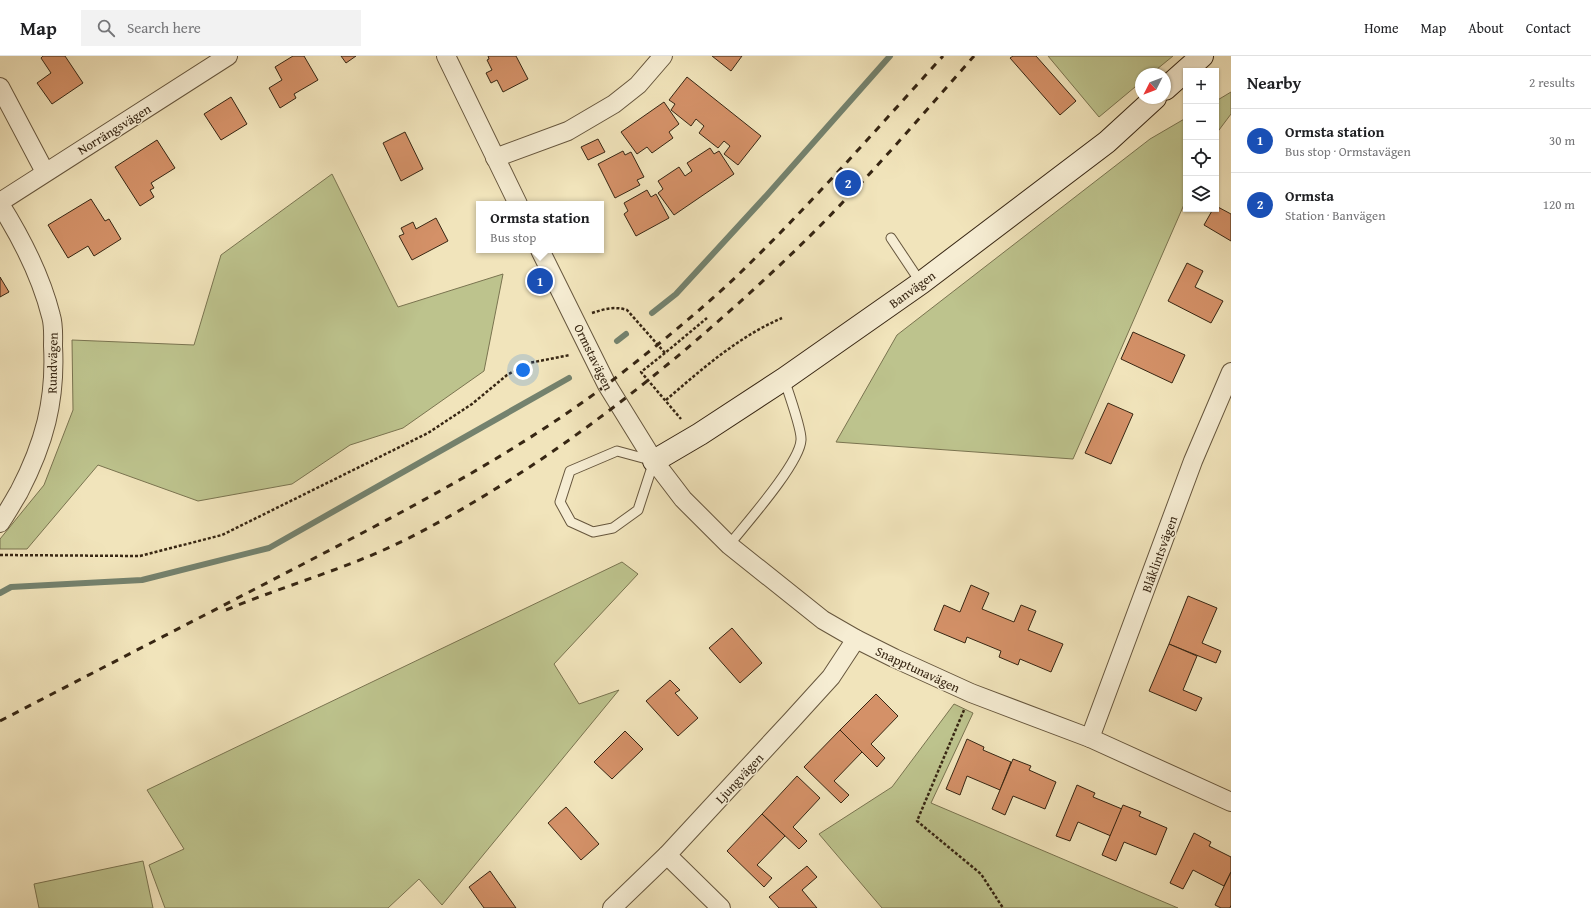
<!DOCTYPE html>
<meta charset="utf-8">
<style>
:root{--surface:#fff;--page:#f2f2f2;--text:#202124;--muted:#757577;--line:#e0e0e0;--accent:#1a73e8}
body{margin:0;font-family:"Gentium Book Plus",serif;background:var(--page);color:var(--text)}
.controls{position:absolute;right:12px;top:12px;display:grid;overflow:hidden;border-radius:0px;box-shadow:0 1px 3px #0004}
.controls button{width:36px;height:36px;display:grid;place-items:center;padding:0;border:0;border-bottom:1px solid var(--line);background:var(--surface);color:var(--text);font:20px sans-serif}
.compass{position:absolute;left:1135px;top:12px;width:36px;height:36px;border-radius:50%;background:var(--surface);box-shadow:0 1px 3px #0004;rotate:228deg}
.you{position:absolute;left:523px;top:314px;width:14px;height:14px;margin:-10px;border:3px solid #fff;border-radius:50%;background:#1a73e8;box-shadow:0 0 0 6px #1a73e833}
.badge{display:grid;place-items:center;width:26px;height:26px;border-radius:50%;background:var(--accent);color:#fff;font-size:13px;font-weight:700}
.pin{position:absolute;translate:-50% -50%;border:2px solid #fff;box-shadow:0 1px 4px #0006}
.popup{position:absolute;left:476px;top:145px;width:128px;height:52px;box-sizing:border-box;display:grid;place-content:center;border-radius:0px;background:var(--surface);filter:drop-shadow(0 1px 3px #0005);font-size:13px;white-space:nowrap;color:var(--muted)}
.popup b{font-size:15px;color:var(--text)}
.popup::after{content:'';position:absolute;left:50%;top:100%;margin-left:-8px;border:8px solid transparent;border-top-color:var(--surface)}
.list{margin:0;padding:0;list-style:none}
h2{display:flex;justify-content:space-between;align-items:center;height:52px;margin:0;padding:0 16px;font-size:17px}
h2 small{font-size:13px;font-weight:400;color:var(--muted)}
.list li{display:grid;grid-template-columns:26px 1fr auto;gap:12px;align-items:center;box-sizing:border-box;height:64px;padding:0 16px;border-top:1px solid var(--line)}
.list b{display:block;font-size:15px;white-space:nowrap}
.list p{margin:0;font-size:13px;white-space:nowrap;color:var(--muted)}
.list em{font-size:13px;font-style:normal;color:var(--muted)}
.icon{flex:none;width:22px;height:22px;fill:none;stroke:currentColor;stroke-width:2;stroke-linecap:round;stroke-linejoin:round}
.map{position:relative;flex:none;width:1231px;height:852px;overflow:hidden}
header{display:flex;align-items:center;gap:24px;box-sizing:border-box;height:56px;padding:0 20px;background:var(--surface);border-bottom:1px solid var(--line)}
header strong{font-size:19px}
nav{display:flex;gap:22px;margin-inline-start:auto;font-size:14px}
.search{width:280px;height:36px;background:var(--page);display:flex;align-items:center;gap:10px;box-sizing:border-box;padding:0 14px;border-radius:0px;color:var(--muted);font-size:15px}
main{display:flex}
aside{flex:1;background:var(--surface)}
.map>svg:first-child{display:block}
</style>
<header>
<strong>Map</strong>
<div class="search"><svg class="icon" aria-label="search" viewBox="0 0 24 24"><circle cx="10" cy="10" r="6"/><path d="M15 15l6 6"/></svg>Search here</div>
<nav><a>Home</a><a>Map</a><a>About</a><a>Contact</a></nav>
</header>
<main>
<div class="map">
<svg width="1231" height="852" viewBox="0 0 1231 852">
<rect width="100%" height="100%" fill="#f1e4bb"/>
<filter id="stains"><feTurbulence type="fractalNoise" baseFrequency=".005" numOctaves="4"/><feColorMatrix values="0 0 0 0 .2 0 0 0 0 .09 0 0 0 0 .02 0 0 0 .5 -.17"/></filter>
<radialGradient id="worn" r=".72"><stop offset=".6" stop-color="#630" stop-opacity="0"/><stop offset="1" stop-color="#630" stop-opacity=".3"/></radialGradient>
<!-- green -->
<g fill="#bdc38d" stroke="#7a7450">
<path d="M1048,0h125l-22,18h-10v8l-42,35z"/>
<path d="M1231,36v22l-15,20v-33z"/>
<path d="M1186,62v82l-113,259 -237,-17 61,-107 253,-196z"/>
<path d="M332,118l66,133 105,-33 -19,97 -81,57 -53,17 -58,39 -94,17 -100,-36 -71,84h-27v-10l44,-54 29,-75 -1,-70 122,5 27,-90z"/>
<path d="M622,506l16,12 -84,90 25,40 40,-14 -177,215 -23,-26 -31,29h-223l-16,-43 35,-16 -37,-59z"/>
<path d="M954,648l19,9 -42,90 247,105h-296l-63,-74 73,-47z"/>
<path d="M143,805l10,47h-114l-5,-24z"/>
</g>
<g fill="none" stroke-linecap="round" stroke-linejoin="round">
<!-- stream -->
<g stroke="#74826e" stroke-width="6">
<path d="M652,257l24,-19 91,-99 123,-139"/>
<path d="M617,285l9,-7"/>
<path d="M0,537l11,-6 131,-7 127,-32 300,-170"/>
</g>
</g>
<!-- building -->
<g fill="#d49168" stroke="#372613">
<path d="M43,0h22l18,27 -31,21 -15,-21 14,-10 -10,-15z"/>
<path d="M293,0h11l14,24 -24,14 2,4 -16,10 -11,-20 13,-8 -7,-13z"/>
<path d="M341,0h15l-10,7z"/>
<path d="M488,0h28l12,23 -25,13 -6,-12 -6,3 -5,-10 6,-3 -5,-10 2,-1z"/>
<path d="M712,0h30l-11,15z"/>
<path d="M1013,0h23l40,45 -16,14 -50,-57z"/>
<path d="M687,21l74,59 -23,29 -14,-11 6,-8 -6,-5 -6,7 -19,-15 5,-7 -8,-7 -5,7 -20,-16 4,-6 -6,-4z"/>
<path d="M231,41l16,27 -26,16 -17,-26z"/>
<path d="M664,46l15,22 -10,8 4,6 -21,15 -5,-6 -10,7 -16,-22z"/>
<path d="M405,76l18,37 -22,12 -18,-38z"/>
<path d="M598,83l7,13 -17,8 -7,-13z"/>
<path d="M157,84l18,28 -24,15 3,5 -4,2 4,7 -14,9 -25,-39z"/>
<path d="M710,92l4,6 5,-3 15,23 -60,41 -16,-22 5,-4 -5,-8 21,-14 6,9 7,-5 -5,-8z"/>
<path d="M623,95l2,4 6,-3 13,25 -7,3 3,5 -25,13 -17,-34z"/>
<path d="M647,134l4,7 5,-3 13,24 -33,18 -12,-22 4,-3 -4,-8z"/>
<path d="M91,143l14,22 4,-2 12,20 -27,17 -6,-10 -20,12 -20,-33z"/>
<path d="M1216,150l15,8v27l-27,-16 9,-16h3z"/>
<path d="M436,162l12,23 -36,19 -13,-24 5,-2 -3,-6 12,-6 3,7z"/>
<path d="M1187,207l16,8 -8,16 28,14 -12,22 -43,-22z"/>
<path d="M0,221l9,15 -9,5z"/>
<path d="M1133,276l52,23 -13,28 -51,-24z"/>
<path d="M1108,347l25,11 -22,50 -26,-11z"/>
<path d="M971,529l18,8 -7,16 32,13 7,-17 15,6 -8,19 35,14 -12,28 -31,-13 -2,6 -19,-8 2,-6 -34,-14 -2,6 -31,-13 10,-25 16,7z"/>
<path d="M1188,540l29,12 -15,35 19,8 -5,12 -47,-19z"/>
<path d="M732,572l30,35 -22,20 -31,-35z"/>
<path d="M1169,588l28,12 -14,34 19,8 -6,13 -47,-20z"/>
<path d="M670,624l10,10 -5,3 23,25 -20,18 -32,-35z"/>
<path d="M876,638l22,22 -27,28 14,14 -8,9 -37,-37z"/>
<path d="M840,674l22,22 -28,29 15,14 -8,8 -37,-36z"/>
<path d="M625,675l18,18 -31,30 -18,-17z"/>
<path d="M967,683l17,8 -1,3 28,12 -11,28 -33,-14 -7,19 -14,-6z"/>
<path d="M1013,703l18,7 -2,4 27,12 -11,27 -32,-13 -8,19 -13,-6z"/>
<path d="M797,720l23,22 -27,29 14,14 -8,8 -37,-35z"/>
<path d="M1077,729l18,8 -2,4 29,12 -11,27 -33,-14 -8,19 -14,-5z"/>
<path d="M1123,749l18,7 -2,4 28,12 -11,27 -32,-13 -8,19 -14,-6z"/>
<path d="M566,751l33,37 -18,16 -33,-37z"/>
<path d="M762,758l23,22 -28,29 15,13 -8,9 -37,-36z"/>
<path d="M1194,777l17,9 -2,4 22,11v15l-7,14 -31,-16 -10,19 -13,-6z"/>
<path d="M807,810l10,11 -15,13 15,18h-38l-10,-11z"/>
<path d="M490,815l26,37h-32l-15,-21z"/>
<path d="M1231,816v33l-1,3h-9l-6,-3z"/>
</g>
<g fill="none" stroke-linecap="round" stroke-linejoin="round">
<!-- lane casing -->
<g stroke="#66563d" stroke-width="11">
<g id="lane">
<path d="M891,182l30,45"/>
<path d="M617,395l37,10 -16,49 -25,18 -20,4 -22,-10 -11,-20 10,-31z"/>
<path d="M729,489c16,-20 71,-82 72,-105 1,-10 -13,-49 -17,-61"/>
</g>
</g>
<!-- street casing -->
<g stroke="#66563d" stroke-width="20">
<g id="street">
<path d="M446,0l72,148"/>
<path d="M0,31l45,85"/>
<path d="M495,102l73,-27 46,-27 24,-19 25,-29"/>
<path d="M0,146l228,-146"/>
<path d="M0,148c22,35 41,72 51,112 3,10 2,21 2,30 3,55 -9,98 -34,146 -6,10 -12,21 -19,31"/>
<path d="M540,194l67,135 47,76 29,38 46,46 94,75 33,19 38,19 77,35 119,45 141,64"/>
<path d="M1090,682l103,-277 38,-89"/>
<path d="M667,799l54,53"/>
<path d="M612,852l55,-53 124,-134 40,-44 25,-38"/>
</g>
</g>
<!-- secondary casing -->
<g stroke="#372613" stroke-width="24">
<g id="secondary">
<path d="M1165,33l37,-33"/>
<path d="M654,405l46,-27 84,-55 137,-96 186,-141 48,-44"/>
</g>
</g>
<!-- path -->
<g stroke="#372613" stroke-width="2.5" stroke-dasharray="3 2" stroke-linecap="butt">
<path d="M592,257c12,-4 23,-7 35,-3l38,43 42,-35"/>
<path d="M665,297l-24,19 40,47"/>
<path d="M666,344c36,-31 72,-63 116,-82"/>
<path d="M0,499l140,1 82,-21 206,-102 44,-29 35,-29 22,-12 41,-8"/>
<path d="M964,654l-47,111 64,53 22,34"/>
</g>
<!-- lane -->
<use href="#lane" stroke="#f6edd3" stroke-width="9"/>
<!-- street -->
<use href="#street" stroke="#f6edd3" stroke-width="18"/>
<!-- secondary -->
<use href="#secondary" stroke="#f6edd3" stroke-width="22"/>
<!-- rail -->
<g stroke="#372613" stroke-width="3" stroke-dasharray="7 7" stroke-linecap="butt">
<path d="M226,554c60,-25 123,-42 181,-71 100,-51 192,-117 278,-189 55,-47 109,-96 159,-149 45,-47 87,-96 130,-145"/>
<path d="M0,665c102,-53 205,-106 307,-159 103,-54 208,-108 302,-179 44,-34 89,-70 130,-109 71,-69 137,-144 204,-218"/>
</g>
</g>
<g text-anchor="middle" stroke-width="3" stroke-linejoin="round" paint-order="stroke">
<!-- street labels -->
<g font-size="13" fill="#372613" stroke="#f6edd3">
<text transform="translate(114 73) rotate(-32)" y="5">Norrängsvägen</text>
<text transform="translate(912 233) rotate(-36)" y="5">Banvägen</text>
<text transform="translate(594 301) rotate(64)" y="5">Ormstavägen</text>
<text transform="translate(52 307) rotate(-89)" y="5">Rundvägen</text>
<text transform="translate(1159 498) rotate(-70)" y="5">Blåklintsvägen</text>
<text transform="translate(918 613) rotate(25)" y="5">Snapptunavägen</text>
<text transform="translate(739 722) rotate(-47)" y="5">Ljungvägen</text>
</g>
</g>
<rect width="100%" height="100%" filter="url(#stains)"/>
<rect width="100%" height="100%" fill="url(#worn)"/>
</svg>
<div class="controls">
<button>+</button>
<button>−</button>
<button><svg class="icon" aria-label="locate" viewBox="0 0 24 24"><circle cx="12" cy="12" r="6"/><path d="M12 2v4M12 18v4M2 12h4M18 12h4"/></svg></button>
<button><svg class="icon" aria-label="layers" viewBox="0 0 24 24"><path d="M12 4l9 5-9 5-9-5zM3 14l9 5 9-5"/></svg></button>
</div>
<svg class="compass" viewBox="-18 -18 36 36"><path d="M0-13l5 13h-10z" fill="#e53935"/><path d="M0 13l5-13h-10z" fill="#757577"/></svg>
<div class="you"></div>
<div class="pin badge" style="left:540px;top:225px;background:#1a4fb4">1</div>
<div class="popup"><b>Ormsta station</b>Bus stop</div>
<div class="pin badge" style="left:848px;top:127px;background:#1a4fb4">2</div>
</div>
<aside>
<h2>Nearby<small>2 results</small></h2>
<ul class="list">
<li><span class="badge" style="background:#1a4fb4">1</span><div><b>Ormsta station</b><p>Bus stop · Ormstavägen</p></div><em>30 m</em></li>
<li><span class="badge" style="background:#1a4fb4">2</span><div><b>Ormsta</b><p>Station · Banvägen</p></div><em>120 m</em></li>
</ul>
</aside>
</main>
